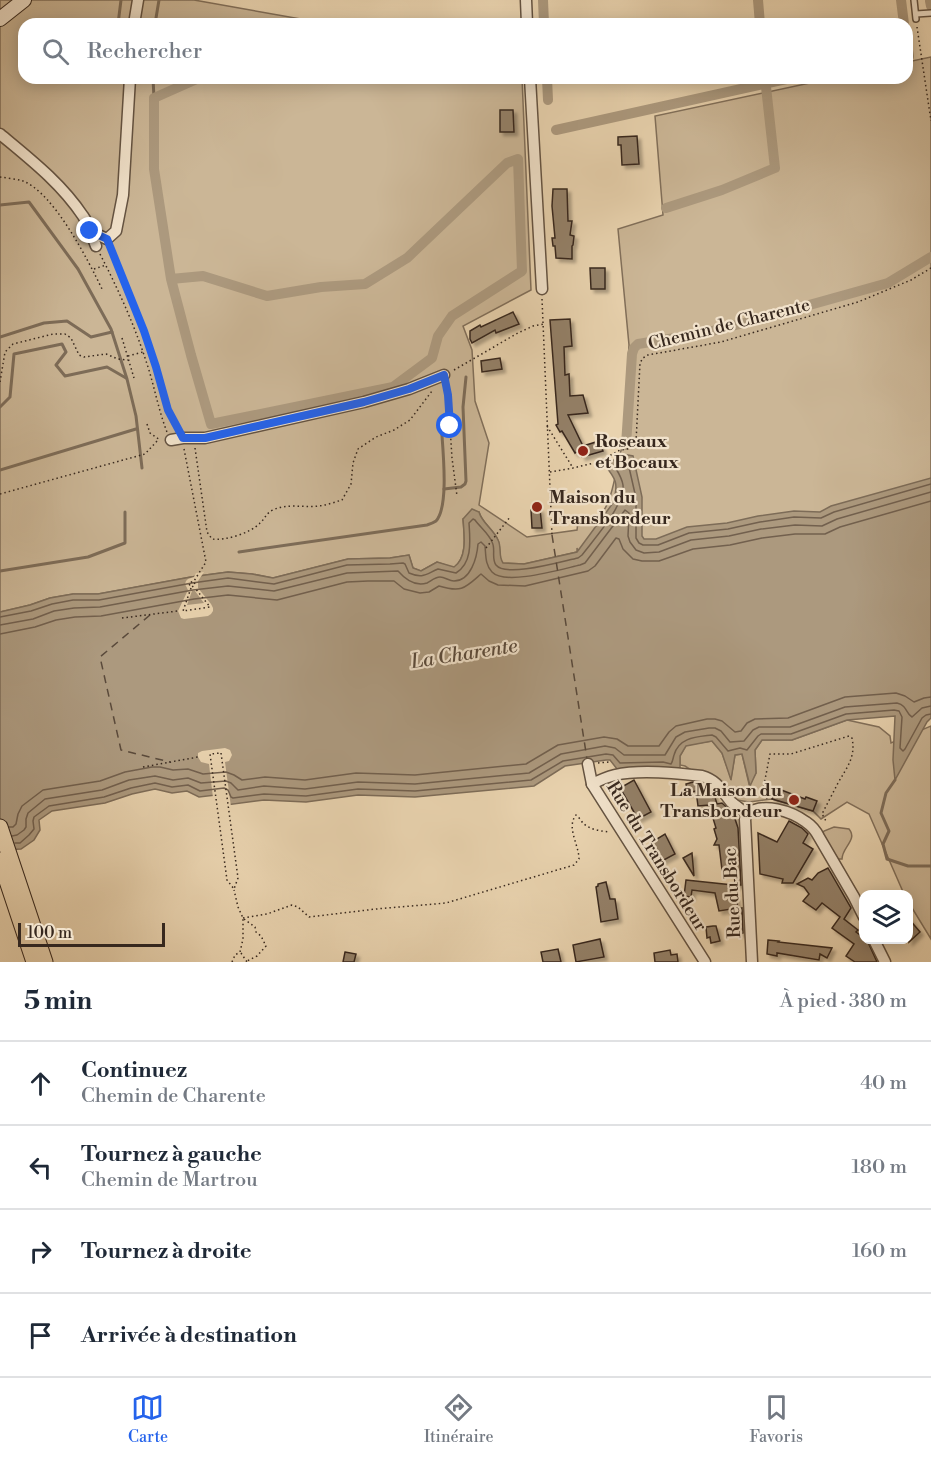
<!DOCTYPE html>
<html lang="fr">
<meta charset="utf-8">
<style>
:root{--surface:#fff;--page:#f6f6f7;--text:#1f2937;--muted:#747a83;--line:#e0e1e3;--accent:#2563eb}
body{margin:0;font-family:"Libre Bodoni",serif;background:var(--page);color:var(--text)}
.controls{position:absolute;right:18px;bottom:18px;display:grid;overflow:hidden;border-radius:12px;box-shadow:0 3px 15px #0003}
.controls button{width:54px;height:54px;display:grid;place-items:center;padding:0;border:0;border-bottom:2px solid var(--line);background:var(--surface);color:var(--text);font:30px sans-serif}
.scale{position:absolute;left:18px;bottom:15px;width:147px;box-sizing:border-box;padding-left:6px;border:3px solid #37281e;border-top:0;font-size:16px;line-height:21px;white-space:nowrap;color:#37281e;-webkit-text-stroke:4px #f1e2cb;paint-order:stroke}
.stop{position:absolute;width:18px;height:18px;margin:-14px;border:4px solid #2563eb;border-radius:50%;background:#fff}
.stop.end{background:#2563eb;border-color:#fff;box-shadow:0 2px 6px #0008}
.list{margin:0;padding:0;list-style:none}
h2{display:flex;justify-content:space-between;align-items:center;height:78px;margin:0;padding:0 24px;font-size:26px}
h2 small{font-size:20px;font-weight:400;color:var(--muted)}
.list li{display:grid;grid-template-columns:39px 1fr auto;gap:18px;align-items:center;box-sizing:border-box;height:84px;padding:0 24px;border-top:2px solid var(--line)}
.list b{display:block;font-size:22px;white-space:nowrap}
.list p{margin:0;font-size:20px;white-space:nowrap;color:var(--muted)}
.list em{font-size:20px;font-style:normal;color:var(--muted)}
.icon{flex:none;width:33px;height:33px;fill:none;stroke:currentColor;stroke-width:2;stroke-linecap:round;stroke-linejoin:round}
.map{position:relative;flex:none;width:931px;height:962px;overflow:hidden}
.search{position:absolute;background:var(--surface);box-shadow:0 3px 15px #0003;left:18px;right:18px;top:18px;height:66px;display:flex;align-items:center;gap:15px;box-sizing:border-box;padding:0 21px;border-radius:18px;color:var(--muted);font-size:22px}
.sheet{height:414px;background:var(--surface)}
nav{display:flex;justify-content:space-around;align-items:center;box-sizing:border-box;height:84px;border-top:2px solid var(--line);background:var(--surface);font-size:16px;color:var(--muted)}
nav a{display:grid;justify-items:center;gap:3px}
nav .on{color:var(--accent)}
.map>svg:first-child{display:block}
</style>
<div class="map">
<svg width="931" height="962" viewBox="0 0 931 962">
<defs>
<filter id="shadow"><feDropShadow dx="3.5" dy="3.5" stdDeviation="1.5" flood-color="#0004"/></filter>
</defs>
<rect width="100%" height="100%" fill="#e9d3af"/>
<filter id="stains"><feTurbulence type="fractalNoise" baseFrequency=".00333" numOctaves="4"/><feColorMatrix values="0 0 0 0 .2 0 0 0 0 .09 0 0 0 0 .02 0 0 0 .5 -.17"/></filter>
<radialGradient id="worn" r=".72"><stop offset=".6" stop-color="#630" stop-opacity="0"/><stop offset="1" stop-color="#630" stop-opacity=".3"/></radialGradient>
<!-- green -->
<g fill="#cbb696" stroke="#816f5a" stroke-width="1.5">
<path d="M0,0h194l135,24h-305v54h498l9,212 -68,36 9,24 3,51 14,42 -10,62 48,32 50,-7 1,-8c7,-2 18,-4 23,-8 13,-14 15,-51 22,-70l6,-99 -11,-116 45,-14 -8,-99 178,-38h74v-16l24,-5v422l-102,41 -191,22 -20,-33 -40,42 -1,-3v4l-53,12 -22,-1c-4,-7 -1,-16 -4,-23 -5,-11 -16,-17 -19,-28l-16,7c1,15 5,38 -9,49l-17,-6 -16,9 -8,-3 -4,-13 -19,3 -42,1 -75,19 -21,-4 -24,-2 -37,5 -93,17h-25l-23,4 -20,7 -30,7z"/>
<path d="M847,720l32,7 11,9 1,7 40,-17v213l-22,-36 -1,-9h-4l-35,-80 -22,-12 -26,17 -8,-8 -41,-12 -23,3 -12,-2 -52,-34 -5,-1v-9l6,-11 26,-4 10,12 9,25 4,-23 7,-1 7,30 7,-11 -1,-23 7,-10h30z"/>
<path d="M834,827l15,2c9,11 -7,18 -7,30h-4l-16,-24 2,-4z"/>
</g>
<!-- water -->
<path fill="#ac997e" stroke="#7d6c58" stroke-width="1.5" d="M622,454l11,2 9,41v39l2,3h12l31,-12 40,-4 31,-7 36,-5 26,1 11,-6 100,-28v240l-4,4 -32,58 -2,-20 2,-44 -48,4 -55,20h-30l-7,10 1,23 -6,13 -8,-32 -7,1 -4,25 -9,-27 -10,-12 -26,5 -6,10v16l-17,-4 -46,1 -7,-9h-4l-41,6 -31,20 -119,11 -57,-2 -52,7 -42,-2 -38,5 -2,-11 -25,3 -12,-6 -15,2 -17,-4 -23,5 -27,9 -53,8 -13,9 1,10 -6,10 -13,9 -21,1v-238l30,-7 20,-7 23,-4h25l93,-17 37,-5 24,2 21,4 75,-19 42,-1 19,-3 4,13 8,3 16,-9 17,5c14,-10 10,-33 9,-48l9,-10 7,3c3,11 14,17 19,28 4,7 0,16 5,23l21,1 53,-12 36,-49c6,-20 3,-24 -9,-39l15,-6z"/>
<!-- pier -->
<g fill="#e9d3af" fill-rule="evenodd">
<path d="M204,572l-6,9v7l13,16 2,4v3l-2,3 -3,2 -24,3 -3,-1 -3,-7 10,-21 -3,-6 1,-3 2,-2 6,-2 2,-4zM192,591h3l9,12 -17,2z"/>
<path d="M225,748l5,2 2,5 -3,6 -4,1 6,45 -4,1 -3,-2 -2,-9 -9,1 -4,-34 -8,-2 -3,-5v-4l4,-2z"/>
</g>
<g fill="none" stroke-linecap="round" stroke-linejoin="round">
<!-- shore -->
<g stroke="#72604e" stroke-width="1.5">
<path d="M0,617l31,-6 21,-7 21,-4h26l93,-17 36,-5 46,6 73,-19 43,-1 13,-1 2,1 4,9c14,6 17,1 29,-4l18,4c17,-10 14,-33 13,-50l4,-4 2,1c5,7 14,14 17,22 4,7 -1,16 4,23 10,13 67,-4 82,-7l4,-3c12,-16 43,-50 41,-70 -1,-7 -5,-13 -8,-18l10,-6 3,2 8,35v40l3,5 4,2h15l31,-12 39,-4 32,-7 34,-5 27,1 13,-6 97,-28"/>
<path d="M0,625l33,-6 21,-8 20,-3 26,-1 93,-17 35,-4 46,5 73,-18 51,-2c7,8 17,16 29,12 4,-2 8,-6 13,-6 5,0 9,4 14,4 17,0 23,-24 24,-37l3,-2 4,4c1,9 0,19 7,26 13,14 70,-3 88,-7l5,-2 40,-53 4,3 -1,23 2,6 6,8 8,3 15,-1 32,-12 38,-4 32,-7 34,-4 27,1 15,-7 94,-27"/>
<path d="M0,634l35,-7 21,-7 19,-3 26,-1 93,-17 34,-4 49,5 70,-18 21,-1h26l10,8 16,4 9,-1 10,-6c23,7 26,2 42,-12l8,7 9,4 27,1 63,-15 7,-5 21,-28 3,1 4,10 10,10 9,2h17l34,-12 37,-4 32,-7 33,-4h30l15,-7 91,-26"/>
<path d="M9,827h4l3,-3 2,-10 4,-8 21,-16 57,-9 25,-9 27,-5h8l13,3 15,-1 15,5 23,-2 8,3 8,5 23,-3 40,3 51,-7 59,2 111,-11 32,-19 46,-8 13,2 11,7h31l10,-14 7,-6 31,-7h8l7,2 13,11 6,-1 6,-8 8,-4 33,-1 57,-21 51,-4 9,3 9,6 10,-4 7,-1"/>
<path d="M12,836l5,-1 7,-5 2,-3v-8l2,-6 17,-14 57,-9 27,-10 26,-4 18,4 15,-2 13,5 25,-2 5,2 7,7 26,-4 41,3 53,-7 57,2 114,-11 32,-19 44,-8 10,2 9,7h41l11,-18 9,-5 24,-4h6l6,3 9,11 14,-1 9,-11 6,-3h31l55,-20 52,-4c11,3 8,10 15,14l10,-9 9,-2"/>
<path d="M15,843h5l9,-8 5,-6 -1,-8 1,-4 15,-11 55,-9 27,-9 24,-5 17,4 16,-2 12,6 24,-3 4,2 3,7 2,1 31,-4 42,2 52,-7 57,2 116,-11 32,-19 43,-7 7,1 7,8 43,-1 8,2c2,-3 2,-6 3,-9 5,-18 23,-18 38,-20l4,2 12,14 12,-3 7,2 11,-14 3,-2h30l55,-20 48,-4 5,1 3,6 -2,31 3,3 2,-2 17,-31 4,-3 5,-1"/>
</g>
<!-- stream -->
<g stroke="#7d6c58" stroke-width="3">
<path d="M118,24l3,-24"/>
<path d="M155,24l4,-24"/>
<path d="M99,78l7,4 6,-2v-2"/>
<path d="M153,78l1,20"/>
<path d="M0,205l29,-3 49,67 33,60 16,50 9,37 6,52"/>
<path d="M0,337l44,-14 23,-2 24,16 21,-5"/>
<path d="M0,407l10,-10 4,-43 48,-10 4,8 -10,13 9,11 42,-9 19,11"/>
<path d="M0,470l136,-41"/>
<path d="M444,489l17,-2 4,-3 1,-3 -3,-74 3,-30"/>
<path d="M239,552l188,-27c3,-1 6,-2 9,-4 14,-15 6,-78 5,-100"/>
<path d="M0,571l88,-14 37,-14v-31"/>
<path d="M895,780l-9,13 -5,20 8,18 -6,13 4,15 21,7h23"/>
</g>
<!-- canal -->
<g stroke="#ac997e" stroke-width="10">
<path d="M543,0l1,24"/>
<path d="M758,0l2,24"/>
<path d="M901,0l3,24"/>
<path d="M930,1l1,5"/>
<path d="M907,44l2,12 -2,1"/>
<path d="M547,78l1,22"/>
<path d="M556,130l235,-52"/>
<path d="M666,208l56,-18 53,-22 -10,-90"/>
<path d="M171,279l32,-3 64,20 54,-9 44,-3 42,-26 100,-95 11,-4 4,112 -70,45 -14,20 -6,22 -39,29 -182,37 -20,-69 -20,-76 -17,-110v-71l45,-20"/>
<path d="M626,445l6,-91 2,-6 4,-4 62,-10 52,-13 136,-38 43,-26"/>
</g>
<!-- ferry -->
<g stroke="#5a4a3b" stroke-width="1.5" stroke-dasharray="8 6" stroke-linecap="butt">
<path d="M552,535l35,224"/>
<path d="M150,615l-50,42 21,93 49,12"/>
</g>
</g>
<!-- building -->
<g fill="#948169" stroke="#37281e" stroke-width="1.5" filter="url(#shadow)">
<path d="M500,110h13l1,22h-14z"/>
<path d="M637,136l2,28 -17,1 -1,-20h-3v-8z"/>
<path d="M553,189h14l1,32h4l-2,14 4,1 -1,9 -1,1v13l-16,-1 -1,-12h-2l-1,-8h3l-3,-32z"/>
<path d="M590,268h15v21h-14z"/>
<path d="M513,312l6,12 -23,9 -1,-3 -23,13 -2,-4v-8l10,-6 1,2z"/>
<path d="M570,319l2,27 -8,1 1,28 4,-1 1,22 13,-1 5,18 -20,2 15,31 16,-5 4,10 -21,6 -2,-8 -5,4 -13,-22 -2,1 -4,-7 2,-1 -8,-104z"/>
<path d="M500,358l2,11 -20,3 -1,-11z"/>
<path d="M540,509l2,19h-10l-1,-18z"/>
<path d="M634,780l17,32 -13,7 -18,-31z"/>
<path d="M693,782l7,1 8,4 5,4 4,13 5,-1 11,10 5,15 3,57h-6l-1,-16 -12,1 -3,-25h-5l3,-6 -3,-10 2,-1 -7,-23 -11,1 -2,-15 -8,2 -2,-9z"/>
<path d="M776,788l29,11 1,-2 11,4 -4,10 -41,-12z"/>
<path d="M789,821l13,7 6,6 -5,9 10,6 -20,34h-11l1,-4 -23,-5 -2,-41 19,9z"/>
<path d="M665,834l10,20 -13,7 -10,-19z"/>
<path d="M692,853l2,23 -11,-18z"/>
<path d="M828,868l23,40 -7,11 14,11 -2,2 8,6v1l3,1 10,22h-22l-9,-6 8,-12 -22,-16 8,-11 -18,-14 -6,7 -13,-9 6,-7 -5,-7 -7,-3 11,-6 4,2 6,-7z"/>
<path d="M686,880l47,5 5,23 -19,3 -4,-18 -23,-3 -1,7 -7,-1z"/>
<path d="M606,882l4,17h5l3,20 -17,3 -5,-35 2,-1v-2z"/>
<path d="M742,908l1,25 -3,1 -4,-25z"/>
<path d="M909,919l11,13 -11,10z"/>
<path d="M713,926h3l4,15 -9,2 -1,-6 -3,1 -1,-11z"/>
<path d="M600,939l4,18 -28,5 -3,-17z"/>
<path d="M768,940l11,1 -1,1 54,6 -5,10 -7,-4 -1,6 -42,-7v3l-10,-2z"/>
<path d="M558,949l3,13h-18l-2,-10z"/>
<path d="M670,950l1,5 6,-1 1,8h-23l-1,-9z"/>
<path d="M345,952l11,2 -2,8h-11z"/>
</g>
<g fill="none" stroke-linecap="round" stroke-linejoin="round">
<!-- lane casing -->
<g stroke="#645342" stroke-width="8">
<g id="lane">
<path d="M914,0l2,19"/>
<path d="M916,14l15,-1"/>
</g>
</g>
<!-- street casing -->
<g stroke="#645342" stroke-width="13">
<g id="street">
<path d="M526,0l1,24"/>
<path d="M134,24l4,-24"/>
<path d="M530,78l12,211"/>
<path d="M0,134c30,25 61,49 83,82 6,8 9,20 13,30"/>
<path d="M89,231l18,8 9,-8 7,-36 7,-117"/>
<path d="M171,440l12,-2h22l159,-36 45,-13 35,-14"/>
<path d="M588,764l4,20 113,178"/>
<path d="M592,784c8,-4 15,-7 23,-9 25,-6 62,-2 87,1 15,4 20,15 29,26 5,4 11,8 16,12"/>
<path d="M747,814c16,-12 44,-3 59,8 6,4 10,9 13,15l35,60 10,20"/>
<path d="M747,814l-2,5 7,143"/>
<path d="M874,940l11,22"/>
</g>
</g>
<!-- secondary casing -->
<g stroke="#37281e" stroke-width="16">
<path id="secondary" d="M0,19l24,-19"/>
</g>
<!-- primary casing -->
<g stroke="#37281e" stroke-width="17">
<g id="primary">
<path d="M0,827l45,135"/>
<path d="M0,860l34,102"/>
</g>
</g>
<!-- path -->
<g stroke="#37281e" stroke-width="1.5" stroke-dasharray="1.5 3" stroke-linecap="butt">
<path d="M917,27l14,94"/>
<path d="M0,177c7,1 16,2 23,4 31,12 65,79 79,108"/>
<path d="M111,249c16,39 33,77 45,117 7,21 10,42 21,62"/>
<path d="M100,254c18,35 34,70 46,107 8,23 12,48 21,71"/>
<path d="M94,269l12,-4"/>
<path d="M542,299l10,236"/>
<path d="M122,338l12,40"/>
<path d="M128,356l15,-4"/>
<path d="M454,370l64,-37 15,-7 11,-2"/>
<path d="M0,382l5,-30 8,-8 40,-10h12l6,4 8,17 5,2 22,-3 12,5 10,1"/>
<path d="M446,385l2,10 4,63 5,38"/>
<path d="M147,424l3,9 10,7"/>
<path d="M547,426l26,42"/>
<path d="M195,448l12,84 5,7c13,2 39,-6 48,-16 5,-4 6,-10 13,-13 14,-7 31,-2 46,-4 8,-1 16,-4 23,-6l9,-16 2,-21 5,-14 18,-12 18,-7 16,-10 22,-29"/>
<path d="M184,449l22,113 -12,19 -5,2 1,3 2,1 3,-2 -1,-4"/>
<path d="M550,472l23,-4 25,-6 22,-12 14,-2 2,-6 4,-79 3,-5 5,-3 73,-13 137,-40 53,-22 20,-12"/>
<path d="M0,494l145,-40 13,-14"/>
<path d="M486,548l24,-31"/>
<path d="M191,588l-8,23 27,-4 -15,-19"/>
<path d="M122,618l56,-7"/>
<path d="M221,753l17,125 -4,11 -7,-9 -17,-126z"/>
<path d="M598,763l11,-1 1,2"/>
<path d="M143,767l55,-10"/>
<path d="M767,799l-3,-14 6,-31h21l58,-18 3,2c4,19 -5,29 -14,45 -5,10 -11,21 -16,31l4,7"/>
<path d="M243,918l24,-4 25,-9 6,2 11,10 67,-8 70,-6 128,-38 5,-6c0,-14 -13,-32 -3,-44 3,2 5,6 7,8 7,7 18,8 27,9"/>
<path d="M244,919l11,8 1,5 5,4 5,10 -9,10 -10,5"/>
<path d="M241,953l6,9"/>
<path d="M232,962l3,-7 5,-3 3,-13v-21l-5,-11 -4,-17"/>
</g>
<!-- lane -->
<use href="#lane" stroke="#f1e2cb" stroke-width="5"/>
<!-- street -->
<use href="#street" stroke="#f1e2cb" stroke-width="10"/>
<!-- secondary -->
<use href="#secondary" stroke="#f1e2cb" stroke-width="14"/>
<!-- primary -->
<use href="#primary" stroke="#e9d3af" stroke-width="15"/>
</g>
<g fill="none" stroke-linecap="round" stroke-linejoin="round">
<!-- route -->
<path stroke="#2563eb" stroke-width="8" d="M90,231l17,8 37,92 12,36 12,43 15,28h22l159,-36 45,-13 35,-14 4,20 2,31"/>
</g>
<!-- markers -->
<g fill="#8f2418" stroke="#f1e2cb" stroke-width="2">
<circle cx="583" cy="451" r="6"/>
<circle cx="537" cy="507" r="6"/>
<circle cx="794" cy="800" r="6"/>
</g>
<g text-anchor="middle" stroke-width="4.5" stroke-linejoin="round" paint-order="stroke">
<!-- street labels -->
<g font-size="18" fill="#37281e" stroke="#f1e2cb">
<text transform="translate(729 324) rotate(-14)" y="6">Chemin de Charente</text>
<text transform="translate(657 856) rotate(58)" y="6">Rue du Transbordeur</text>
<text transform="translate(732 893) rotate(-93)" y="6">Rue du Bac</text>
</g>
<!-- poi labels -->
<g font-size="18" font-weight="bold" fill="#37281e" stroke="#f1e2cb" text-anchor="start">
<text x="595" y="447">Roseaux<tspan x="595" dy="21">et Bocaux</tspan></text>
<text x="549" y="503">Maison du<tspan x="549" dy="21">Transbordeur</tspan></text>
<text x="782" y="796" text-anchor="end">La Maison du<tspan x="782" dy="21">Transbordeur</tspan></text>
</g>
<!-- water labels -->
<g font-size="20" font-style="italic" fill="#5a4a3b" stroke="#f1e2cb">
<text transform="translate(464 653) rotate(-9)" y="7">La Charente</text>
</g>
</g>
<rect width="100%" height="100%" filter="url(#stains)"/>
<rect width="100%" height="100%" fill="url(#worn)"/>
</svg>
<div class="controls">
<button><svg class="icon" aria-label="layers" viewBox="0 0 24 24"><path d="M12 4l9 5-9 5-9-5zM3 14l9 5 9-5"/></svg></button>
</div>
<div class="scale">100 m</div>
<div class="stop" style="left:450px;top:426px"></div>
<div class="stop end" style="left:90px;top:231px"></div>
<div class="search"><svg class="icon" aria-label="search" viewBox="0 0 24 24"><circle cx="10" cy="10" r="6"/><path d="M15 15l6 6"/></svg>Rechercher</div>
</div>
<section class="sheet">
<h2>5 min<small>À pied · 380 m</small></h2>
<ul class="list">
<li><svg class="icon" aria-label="ahead" viewBox="0 0 24 24"><path d="M12 20V5M6 11l6-6 6 6"/></svg><div><b>Continuez</b><p>Chemin de Charente</p></div><em>40 m</em></li>
<li><svg class="icon" aria-label="left" viewBox="0 0 24 24"><path d="M17 20v-9H6M10 6l-5 5 5 5"/></svg><div><b>Tournez à gauche</b><p>Chemin de Martrou</p></div><em>180 m</em></li>
<li><svg class="icon" aria-label="right" viewBox="0 0 24 24"><path d="M7 20v-9h11M14 6l5 5-5 5"/></svg><div><b>Tournez à droite</b></div><em>160 m</em></li>
<li><svg class="icon" aria-label="arrive" viewBox="0 0 24 24"><path d="M6 21V4h12l-3 4 3 4H6"/></svg><div><b>Arrivée à destination</b></div></li>
</ul>
</section>
<nav>
<a class="on"><svg class="icon" aria-label="map" viewBox="0 0 24 24"><path d="M3 6l6-2 6 2 6-2v14l-6 2-6-2-6 2zM9 4v14M15 6v14"/></svg>Carte</a>
<a><svg class="icon" aria-label="directions" viewBox="0 0 24 24"><path d="M12 3l9 9-9 9-9-9zM9 14v-3h6M13 9l2 2-2 2"/></svg>Itinéraire</a>
<a><svg class="icon" aria-label="saved" viewBox="0 0 24 24"><path d="M7 4h10v16l-5-4-5 4z"/></svg>Favoris</a>
</nav>
